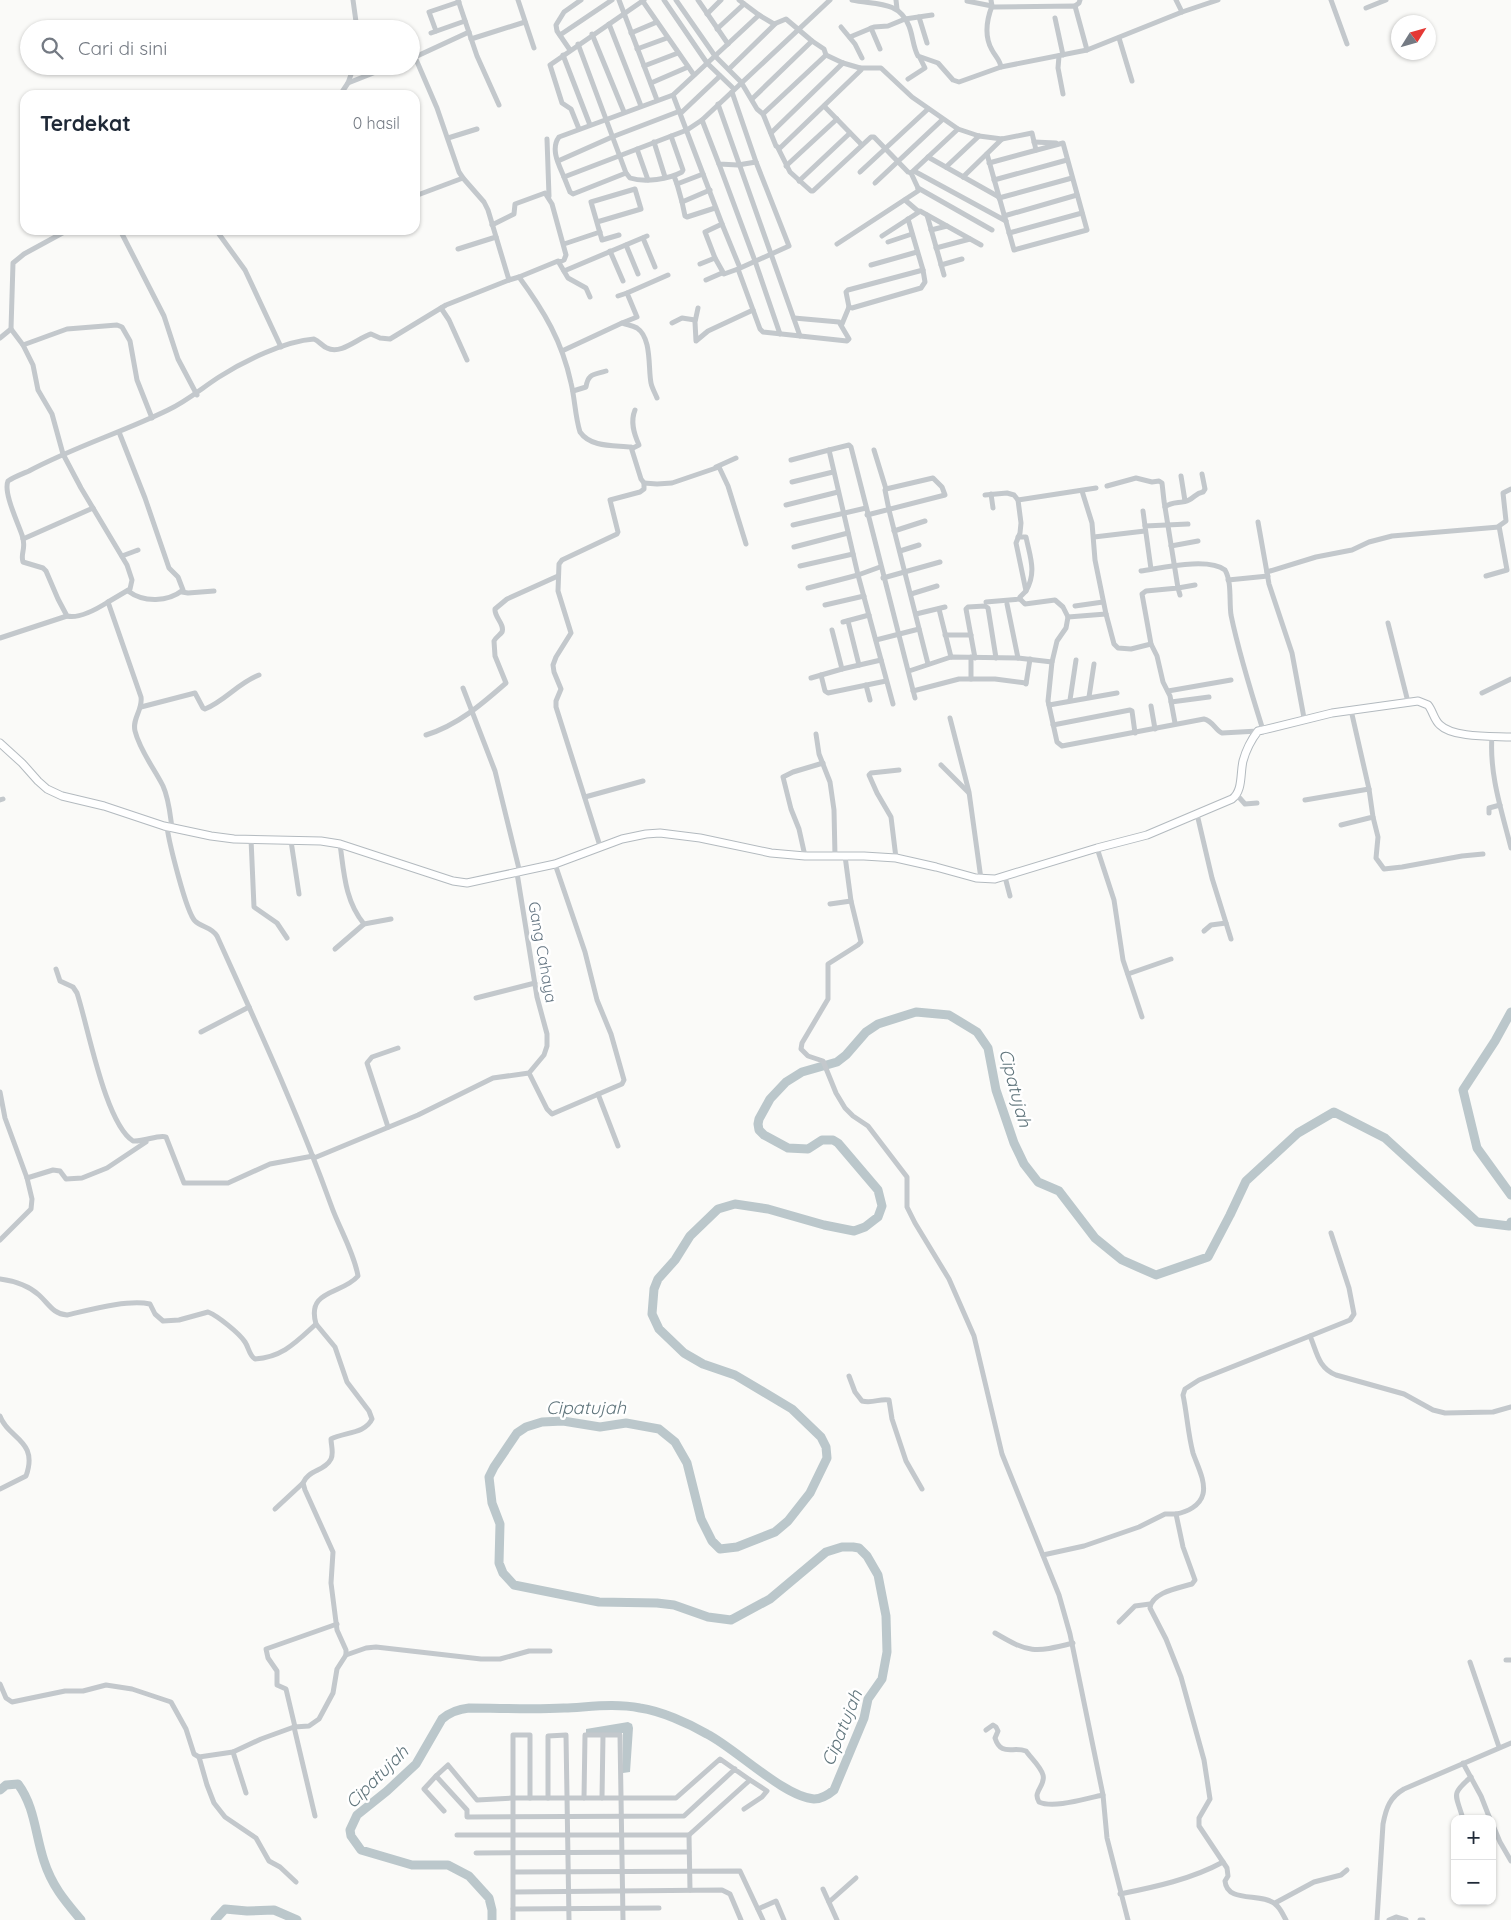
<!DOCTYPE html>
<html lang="id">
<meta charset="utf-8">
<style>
:root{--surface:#fff;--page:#f6f6f7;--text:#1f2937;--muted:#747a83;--line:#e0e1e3}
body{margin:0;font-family:Quicksand,sans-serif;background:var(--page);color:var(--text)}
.controls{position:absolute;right:15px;bottom:15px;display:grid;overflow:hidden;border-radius:10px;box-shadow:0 1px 4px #0004}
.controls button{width:45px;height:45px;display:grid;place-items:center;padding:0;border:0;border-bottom:1px solid var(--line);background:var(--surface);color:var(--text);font:25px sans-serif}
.compass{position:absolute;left:1391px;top:15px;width:45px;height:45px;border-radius:50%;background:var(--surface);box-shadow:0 1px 4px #0004;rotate:53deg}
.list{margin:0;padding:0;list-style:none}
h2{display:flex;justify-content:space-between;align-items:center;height:65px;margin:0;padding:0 20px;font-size:21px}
h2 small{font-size:16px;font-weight:400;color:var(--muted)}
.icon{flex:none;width:28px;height:28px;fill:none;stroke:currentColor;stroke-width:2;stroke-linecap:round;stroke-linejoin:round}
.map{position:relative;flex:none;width:1511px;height:1920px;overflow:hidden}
.search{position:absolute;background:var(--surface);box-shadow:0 1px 4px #0004;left:20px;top:20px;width:400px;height:55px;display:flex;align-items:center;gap:12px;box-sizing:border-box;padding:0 18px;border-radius:28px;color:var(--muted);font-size:19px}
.panel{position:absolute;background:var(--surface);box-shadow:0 1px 4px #0004;left:20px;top:90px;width:400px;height:145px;border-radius:15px}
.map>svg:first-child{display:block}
</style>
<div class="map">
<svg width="1511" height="1920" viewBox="0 0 1511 1920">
<rect width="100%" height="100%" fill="#fafaf8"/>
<!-- water -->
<path fill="#bbc7cb" d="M628,1722l4,2 1,4 -3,44 -7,1v-40h-37v-4z"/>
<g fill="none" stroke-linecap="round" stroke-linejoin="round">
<!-- river -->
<g stroke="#bbc7cb" stroke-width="9">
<path d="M1511,1012l-16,29 -32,49 14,58 34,47"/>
<path d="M0,1790l6,-5 12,-1c17,23 17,50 26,77 8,25 21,40 37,59"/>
<path d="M215,1920l10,-11 22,2 27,-1 23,10"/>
<path d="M492,1920v-10l-3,-12 -20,-22 -21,-11h-36l-51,-15 -10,-14 -1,-6 7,-15 30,-24 29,-27 26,-45c8,-7 17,-10 27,-11 31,0 63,2 95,0 25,-1 51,-5 76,0 21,3 48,15 67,26 28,14 77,63 107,65 8,0 14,-4 20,-9l30,-72 4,-19 14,-20 5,-27 -1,-36 -8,-41 -11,-19 -8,-8 -6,-1h-11l-16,5 -56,47 -39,21 -23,-3 -34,-12 -17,-2 -58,-1 -85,-17 -11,-12 -4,-10 1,-39 -8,-21 -3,-26 5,-10 23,-34 9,-6 16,-5 21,-1 37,6 26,-4 33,6 16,13 12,21 14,56 11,22 8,8 17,-2 38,-15 13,-11 22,-28 17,-35 -1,-11 -5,-10 -29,-28 -57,-34 -32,-11 -19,-11 -25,-24 -7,-15 2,-25 4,-10 17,-19 15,-24 28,-27 17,-5 33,5 56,16 30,6 11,-4 9,-7 4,-3 4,-11 -4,-16 -40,-47 -5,-3h-11l-14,9 -20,-1 -24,-13 -5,-5 -1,-6 1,-5 11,-20 16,-17 16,-10 35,-10 9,-7 20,-23 12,-8 38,-12 33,3 28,17 11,16 8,42 18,53 10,21 14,18 21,9 36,47 27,22 34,15 52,-18 22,-42 16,-34 52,-48 36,-21 51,26 92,84 32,4 2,-4"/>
</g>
<!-- secondary casing -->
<g stroke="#b3babf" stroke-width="9">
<path id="secondary" d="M0,743l22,20 16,18 9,8 15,7 42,10 60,20 47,10 23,3 87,2 19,3 113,37 14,2 88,-19 67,-25 24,-5 14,-1 40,5 71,15 34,3h59l32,2 40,9 40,11 19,1 102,-31 50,-13 85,-36c11,-8 8,-25 11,-38 3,-11 8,-21 15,-30l5,-1 69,-17 86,-12 10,4c5,6 6,15 12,20 13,13 53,11 71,12"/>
</g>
<!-- street -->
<g stroke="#c3c8cc" stroke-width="5">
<path d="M353,0l4,29"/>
<path d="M458,0l19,56 22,49"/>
<path d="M518,0l16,48"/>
<path d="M619,0l38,100"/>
<path d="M642,0l52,75"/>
<path d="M664,0l43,63 27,26"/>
<path d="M676,0l39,56 26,26 16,27 6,5 63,-59 -2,-6 -12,-8"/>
<path d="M698,0l30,44"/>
<path d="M739,0l20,15"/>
<path d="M852,0c22,5 47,0 57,26 4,10 4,21 9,30l20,7 15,17 6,2 42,-15 86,-17 95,-38 36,-12"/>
<path d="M896,0l1,9"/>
<path d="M991,0l1,6 2,1 81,-1 12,44"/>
<path d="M1176,0l6,12"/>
<path d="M1331,0l16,44"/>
<path d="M967,1l25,5c-5,13 -8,30 0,44 3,6 8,10 9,17"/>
<path d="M1075,6l4,-3 1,-3"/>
<path d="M1366,8l20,-8"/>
<path d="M707,14l14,-14"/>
<path d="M919,17l8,26"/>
<path d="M1055,18l8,37"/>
<path d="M609,24l32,82"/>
<path d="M841,27l14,17 7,14"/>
<path d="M871,28l9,21"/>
<path d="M717,29l27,-25"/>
<path d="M436,31l-7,-19 30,-10"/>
<path d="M431,33l34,-12"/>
<path d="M631,33l26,-11"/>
<path d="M592,34l32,78"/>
<path d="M560,35l52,-35"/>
<path d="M850,37l24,-10 14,-1 17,-7 27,-4"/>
<path d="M1119,38l13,43"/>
<path d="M471,39l54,-17"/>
<path d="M578,44l48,129 4,5c15,5 39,1 52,-6l1,-2 -12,-34"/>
<path d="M637,49l30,-11"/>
<path d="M570,50l-13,-19 -1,-6 8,-13 17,-12"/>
<path d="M563,55l27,70"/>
<path d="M1059,56l-1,12 5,26"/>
<path d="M415,57l54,-25"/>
<path d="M411,59l4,-2 22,51 22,64 4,6 21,24 4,8 21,70 10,-3c25,34 43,64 52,106 4,16 4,33 9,49 11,16 35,13 51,15l10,32 3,4v6l-4,3 -30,8 8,32 -1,2 -55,26 -3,4 -1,27 13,42 -15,24 -3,8 1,7 7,17 -5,12v6l44,139"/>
<path d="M644,66l34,-13"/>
<path d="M729,69l46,-45"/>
<path d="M908,79l17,-11 -5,-10"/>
<path d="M348,83l43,-17"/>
<path d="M651,83l37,-16"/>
<path d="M340,95l8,-12 6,-17"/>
<path d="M673,95l49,129 -17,8 10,26 9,16 14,-5 51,-23 -33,-84 -24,-70"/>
<path d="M752,99l60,-58 -26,-22 -12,5 -15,-9 -86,80 -114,42c-9,12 0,28 5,40l123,-47 15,-10 128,-120"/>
<path d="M718,104l82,232"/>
<path d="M824,106l38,39"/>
<path d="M681,113l39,-37"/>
<path d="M763,114l13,32 4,2 81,-78 -1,-2 -17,-5 -17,-8"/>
<path d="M702,120l17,44 19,1 18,-3"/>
<path d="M579,129l-8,-20 -9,-6 -12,-38 94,-65"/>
<path d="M958,129l21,7 23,3 30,-6 4,17"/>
<path d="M771,133l72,-70"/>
<path d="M448,138l29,-9"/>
<path d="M547,139l2,57"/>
<path d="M654,142l11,35"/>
<path d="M1034,142l22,1"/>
<path d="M778,148l12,24 21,19h2l58,-54h3l34,35 3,1 47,-44 -46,-32 -31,-29h-21"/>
<path d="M637,149l11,31"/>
<path d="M987,154c9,32 18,64 27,96l73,-20 -24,-87 -74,20"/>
<path d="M928,157l71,40"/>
<path d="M558,161l54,-24 68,-26"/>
<path d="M719,164l36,97 25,73"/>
<path d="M786,166l51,-47"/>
<path d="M946,167l33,-31"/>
<path d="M914,171l92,50"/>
<path d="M860,172l68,-63"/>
<path d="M674,176l3,8 26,-10"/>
<path d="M564,177l6,15 3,2 53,-21"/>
<path d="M963,177l39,-38"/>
<path d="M994,180l73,-20"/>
<path d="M799,181l51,-48"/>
<path d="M875,183l67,-63"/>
<path d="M677,184l5,18 28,-12"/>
<path d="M918,188l74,42"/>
<path d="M415,196l48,-18"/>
<path d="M999,198l73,-20"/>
<path d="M682,202l3,14 2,1 28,-9"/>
<path d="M920,211l61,34"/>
<path d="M927,215l17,60"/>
<path d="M1004,216l73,-21"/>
<path d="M908,219l15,51"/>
<path d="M597,222l44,-13 -6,-20 -44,13 11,38 17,-5"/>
<path d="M722,224l18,44"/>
<path d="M492,225l22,-11 1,-10 30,-11 7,11 14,51 -2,5 -5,2"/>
<path d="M120,230l44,86 14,43 19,36"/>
<path d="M216,230l29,40 36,77"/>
<path d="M931,230l16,-4"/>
<path d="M1009,233l73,-20"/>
<path d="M882,236l37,-24 -14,-12"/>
<path d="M643,238l12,29"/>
<path d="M888,242l24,-8"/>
<path d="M564,244l36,-12"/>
<path d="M837,244l81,-53v-3l-7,-15"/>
<path d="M626,245l12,29"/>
<path d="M936,248l34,-9"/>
<path d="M458,249l38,-12"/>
<path d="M610,251l13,30"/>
<path d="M700,264l15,-6"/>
<path d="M871,265l46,-13"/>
<path d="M941,265l21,-6"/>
<path d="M738,269l22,60 3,3 84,9 2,-2 -10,-17 -45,-4"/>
<path d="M923,270l2,12 -4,6 -69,20 -3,-1 -3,-15 2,-2z"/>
<path d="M564,271l83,-35"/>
<path d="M519,277l39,-16 10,17 18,10 4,9"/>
<path d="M706,280l16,-7"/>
<path d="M618,296l9,-3"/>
<path d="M441,308l8,12 18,40"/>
<path d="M698,308l-3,14 1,19 12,-10 45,-21"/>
<path d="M622,323l15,-6 -10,-24 41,-18"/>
<path d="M672,323l10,-5 13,2"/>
<path d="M842,324l7,-17"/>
<path d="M11,329l12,16 10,20 5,25 14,24 11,40 18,34 46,77 5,15 -2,9 -22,13 33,95c2,13 -9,21 -6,34 5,20 19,37 28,55 6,13 7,28 9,42"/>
<path d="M0,338l11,-9 2,-66 11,-9 44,-24"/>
<path d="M23,345l44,-16 50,-4 5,2 8,14 7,39 15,38"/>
<path d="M562,351l60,-28c5,2 10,2 15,5 15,10 11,40 14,55 1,5 4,10 6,15"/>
<path d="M573,391l13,-4c2,-14 8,-12 20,-16"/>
<path d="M119,432l26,66 24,70 9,9 5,13c-15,12 -39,13 -55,1"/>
<path d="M633,448l6,-3c-5,-11 -9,-23 -4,-35"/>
<path d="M874,450l12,39"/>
<path d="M791,460l38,-10"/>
<path d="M716,467l20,-9"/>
<path d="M1181,476l4,25"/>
<path d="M792,482l41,-10"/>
<path d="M644,483l13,1 15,-1 47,-16 9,19 18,58"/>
<path d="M1107,486l29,-8 16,4 7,-1 3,2 2,18 14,87 -32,3 -4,3 9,50 6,12 6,26 7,14 5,27"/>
<path d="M1082,491l10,32 3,37 11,54 8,30 4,4 13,1 20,-5"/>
<path d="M991,494l2,14"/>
<path d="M985,495l22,-2 7,2 4,5 3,23 -1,10 -4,10 10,48 -6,6v2l-34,3"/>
<path d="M1018,500l78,-12"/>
<path d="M786,505l52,-13"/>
<path d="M1165,507c7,-6 16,-3 24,-7 6,-3 7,-7 14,-8l2,-3 -3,-15"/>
<path d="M1143,511l2,15"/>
<path d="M867,515l78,-20 -3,-8 -9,-9 -47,11 -1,1 4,20 39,154"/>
<path d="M1258,522l11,62 23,69 12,65"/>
<path d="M793,525l73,-17"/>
<path d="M894,531l31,-10"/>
<path d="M1018,537h8c4,20 11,35 0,54"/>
<path d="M1094,537l51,-6"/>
<path d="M23,539l70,-31"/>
<path d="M1171,546l27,-5"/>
<path d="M794,547l54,-14"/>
<path d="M900,551l19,-6"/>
<path d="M122,556l16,-6"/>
<path d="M800,566l53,-12"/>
<path d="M1151,569l-6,-43 43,-2"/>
<path d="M1141,571c21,-3 67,-14 84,-1 7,12 4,31 6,45 8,39 20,77 32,115"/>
<path d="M1267,572l49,-15 36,-7 17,-8 23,-6 107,-9"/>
<path d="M1486,576l21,-6 -8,-44 7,-5 -3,-28 8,-4"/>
<path d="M883,578l57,-16"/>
<path d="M1228,580l40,-4"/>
<path d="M808,588l50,-13 22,-8"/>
<path d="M182,592l6,1 26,-2"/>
<path d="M911,594l26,-8"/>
<path d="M1180,595l-2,-7 17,-3"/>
<path d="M1020,599l5,5 30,-4 8,7 5,10 38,-3"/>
<path d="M108,602c-11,7 -28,17 -41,14l-9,-17 -12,-28 -3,-3 -20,-6c-3,-9 4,-14 -1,-27 -4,-12 -19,-43 -14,-54 6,-4 14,-7 21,-10 45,-24 94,-39 139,-61 19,-9 34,-22 51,-33 25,-16 66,-36 95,-38 5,2 8,7 13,9 14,7 31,-10 44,-14l9,4 10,1 56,-34 63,-25"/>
<path d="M1007,604l11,54"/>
<path d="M825,605l39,-9"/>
<path d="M1075,606l28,-4"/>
<path d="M939,609l12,48"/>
<path d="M916,614l29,-7"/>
<path d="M848,621l11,44"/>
<path d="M843,622l26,-7"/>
<path d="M1388,623l20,79"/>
<path d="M832,630l10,39"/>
<path d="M945,635h26"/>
<path d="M0,638l67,-22"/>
<path d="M876,640l43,-11"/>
<path d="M971,657v22"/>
<path d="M975,658l-9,-49 2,-2 17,-1 3,2 8,50"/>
<path d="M1052,662l5,-21 9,-13 2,-11"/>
<path d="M909,671l42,-14 67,1 34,4 -4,39 9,41 5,4 142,-27c9,2 11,11 18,14l36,-2"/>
<path d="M821,675l4,16 3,2 58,-12"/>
<path d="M811,678l31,-9 39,-9"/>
<path d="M1026,684l4,-25"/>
<path d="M866,685l4,15"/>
<path d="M463,688l32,83 25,102"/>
<path d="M913,691l46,-12h36l31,4"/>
<path d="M1168,691l63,-11"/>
<path d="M1482,693l29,-14"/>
<path d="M1089,697l5,-33"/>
<path d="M1070,700l6,-40"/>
<path d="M1171,702l38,-5"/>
<path d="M893,704l-35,-129 -29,-125 20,-5 2,2 64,251"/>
<path d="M1049,705l68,-12"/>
<path d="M1151,706l4,23"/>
<path d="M141,707l54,-14 8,15 2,1c20,-8 33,-26 54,-34"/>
<path d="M950,718l19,74 12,87"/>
<path d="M1053,725l77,-15 2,1 3,22"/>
<path d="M816,734l3,20 11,28 4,28 1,46"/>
<path d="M426,735c32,-10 56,-31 80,-52l-11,-27 -1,-15c2,-4 6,-6 8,-9 3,-8 -8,-15 -7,-23l12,-10 51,-23"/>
<path d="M1492,736c-3,38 10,76 19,112"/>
<path d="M941,765l27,27"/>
<path d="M1237,795l8,9 12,-1"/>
<path d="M585,797l58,-16"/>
<path d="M0,800l3,-1"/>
<path d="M1305,800l64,-11"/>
<path d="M1489,813v-5l11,-3"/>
<path d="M1197,814l15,64 19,61"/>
<path d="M1373,817l5,20 -2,21 8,11 18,-2 60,-11 21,-2"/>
<path d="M1341,825l32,-8 -4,-28 -18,-79"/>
<path d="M251,839l3,68 23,16 10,15"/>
<path d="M291,841l8,53"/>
<path d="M340,844c4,29 5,57 24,80"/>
<path d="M1097,848l17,52 9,60 19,57"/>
<path d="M805,856l-6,-27 -8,-20 -8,-32 10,-5 30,-9"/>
<path d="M845,856l6,45 10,41 -3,3 -30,19v35l-26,44 -1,6 7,7 15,5 13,32 9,15 8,8 15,10 39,51v30l8,16 34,56 25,57 28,118 57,141 11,39 33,161 4,43 21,82"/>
<path d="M896,858l-5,-41 -14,-24 -8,-18 2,-2 28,-3"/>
<path d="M1005,877l5,19"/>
<path d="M830,904l21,-3"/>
<path d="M1204,931l7,-6 15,-2"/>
<path d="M335,949l29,-25 27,-5"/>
<path d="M56,969l4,12 13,6 4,6c11,33 28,130 56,148 11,1 26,-7 33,-4l18,46h44l42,-19 43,-8"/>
<path d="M1128,974l43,-15"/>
<path d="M476,998l59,-15"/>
<path d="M201,1032l48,-25"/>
<path d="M529,1073l18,36 5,5 70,-30 2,-4 -13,-46 -14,-34 -12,-48 -30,-88"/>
<path d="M0,1092l5,26 22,60 26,-8 7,1 6,8 16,-1 25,-10 39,-26"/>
<path d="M598,1094l20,52"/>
<path d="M388,1127l-21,-64 5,-6 26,-9"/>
<path d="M314,1158l104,-43 75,-37 36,-5 15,-18 3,-9v-12l-10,-37 -20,-124"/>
<path d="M0,1240l31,-31 1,-10 -5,-21"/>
<path d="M0,1279c15,2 28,6 39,16 10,9 14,19 28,20 22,-5 61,-16 83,-11l5,10 8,7 16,-1 29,-8c10,4 31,21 37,30 4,6 4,13 10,17 28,-2 41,-17 61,-35 -10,-35 26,-29 42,-48 -4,-24 -19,-48 -27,-71 -33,-92 -74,-180 -114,-269 -5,-9 -16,-9 -22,-15 -9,-9 -26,-79 -28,-94"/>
<path d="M1310,1336l40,-16 4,-6 -5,-26 -18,-55"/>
<path d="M849,1376l6,16 7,9c11,3 18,-3 27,-1l3,19 14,42 16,28"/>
<path d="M0,1416c8,23 39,24 26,60l-26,13"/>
<path d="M275,1509l28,-26"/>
<path d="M1176,1514c11,-2 24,-8 27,-20 3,-13 -6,-29 -10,-41 -5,-19 -6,-39 -10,-58l2,-6 14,-9 111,-44c7,16 8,32 26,39l68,19 29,16 12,3 48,-1 18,-5"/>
<path d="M1043,1555l41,-9 55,-19 26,-13h11l7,33 12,33 -3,4c-13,4 -40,8 -42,24l16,31 15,38 23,83 6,39 -11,19v8l28,42 1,8 -3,5c2,23 37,11 50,23 5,3 8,11 11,16"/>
<path d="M1119,1622l16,-16 15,-2"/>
<path d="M995,1633c34,20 39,20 78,10"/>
<path d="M346,1655l20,-7 10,-1 105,12h19l29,-8h21"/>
<path d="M1506,1660h5"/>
<path d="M1470,1662l29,85"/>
<path d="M0,1684l6,14 6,4 53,-11h18l23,-6 26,4 39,13 15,27 8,25 5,3 34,-5 28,-13 33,-12 15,-1 10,-7 14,-26 4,-24 9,-14v-5l-9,-20 -6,-47 2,-31 -28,-62 -2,-7c5,-13 22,-12 28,-24 3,-6 0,-14 0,-20 13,-7 34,-5 41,-20l-3,-8 -22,-29 -12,-35 -19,-23"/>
<path d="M294,1727l21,89"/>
<path d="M295,1727l-9,-38 -9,-4v-14l-9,-13 -2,-9 71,-25"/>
<path d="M986,1730l7,-5 3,2 2,4 -3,7c6,19 18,8 31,13 5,7 15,16 17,24 3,11 -11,16 -4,27 15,7 48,-4 64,-7"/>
<path d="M233,1752l13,41"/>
<path d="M199,1757l8,28 7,18 11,14 31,21 13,23 11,6 16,15"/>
<path d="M1463,1763l18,33 9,23"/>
<path d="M735,1769l-51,47 -217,1v-7l-31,-34 12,-11 29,35 36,-2h163l44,-39 30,21"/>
<path d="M436,1776l-12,13 20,22"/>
<path d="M548,1798v-62l18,-1 3,185"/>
<path d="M584,1798l1,-63h35l3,185"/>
<path d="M602,1798l1,-63"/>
<path d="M1463,1819c-7,-25 -13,-24 8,-42"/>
<path d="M1492,1823l8,19 11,19"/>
<path d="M457,1835h232l61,-55 17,11 -5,6 -18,12"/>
<path d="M689,1835l1,55"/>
<path d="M476,1853l213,-1"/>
<path d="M514,1872l226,-1 23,49"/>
<path d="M823,1889l14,31"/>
<path d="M514,1892l208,-2 8,4 11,26"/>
<path d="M1120,1894c35,-7 72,-15 103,-32"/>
<path d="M829,1902l27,-24"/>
<path d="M1275,1903l39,-21 27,-7 6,-5"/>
<path d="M513,1909l146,-1"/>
<path d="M758,1909l18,-8 8,19"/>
<path d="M513,1920v-185h17v63"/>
<path d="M1377,1920l6,-96c3,-16 7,-27 21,-35l107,-46"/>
<path d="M1389,1920l7,-3 10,3"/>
<path d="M1420,1920h3"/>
</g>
<!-- secondary -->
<use href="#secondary" stroke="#fff" stroke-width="7"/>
</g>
<g text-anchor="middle" stroke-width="5" stroke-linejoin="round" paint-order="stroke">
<!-- street labels -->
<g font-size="16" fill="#657683" stroke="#fff">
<text transform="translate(543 952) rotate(80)" y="6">Gang Cahaya</text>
</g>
<!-- water labels -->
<g font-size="18" font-style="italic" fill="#60757c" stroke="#fff">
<text transform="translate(1015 1088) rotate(75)" y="6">Cipatujah</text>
<text x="586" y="1414">Cipatujah</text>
<text transform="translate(842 1728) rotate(-68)" y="6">Cipatujah</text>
<text transform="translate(377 1777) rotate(-45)" y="6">Cipatujah</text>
</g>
</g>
</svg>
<div class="controls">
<button>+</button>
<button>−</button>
</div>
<svg class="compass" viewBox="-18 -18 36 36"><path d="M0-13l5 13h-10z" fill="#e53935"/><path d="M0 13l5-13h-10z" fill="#747a83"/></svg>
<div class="search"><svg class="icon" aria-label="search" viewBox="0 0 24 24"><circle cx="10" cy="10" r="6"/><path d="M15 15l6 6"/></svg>Cari di sini</div>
<section class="panel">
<h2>Terdekat<small>0 hasil</small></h2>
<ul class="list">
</ul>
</section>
</div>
